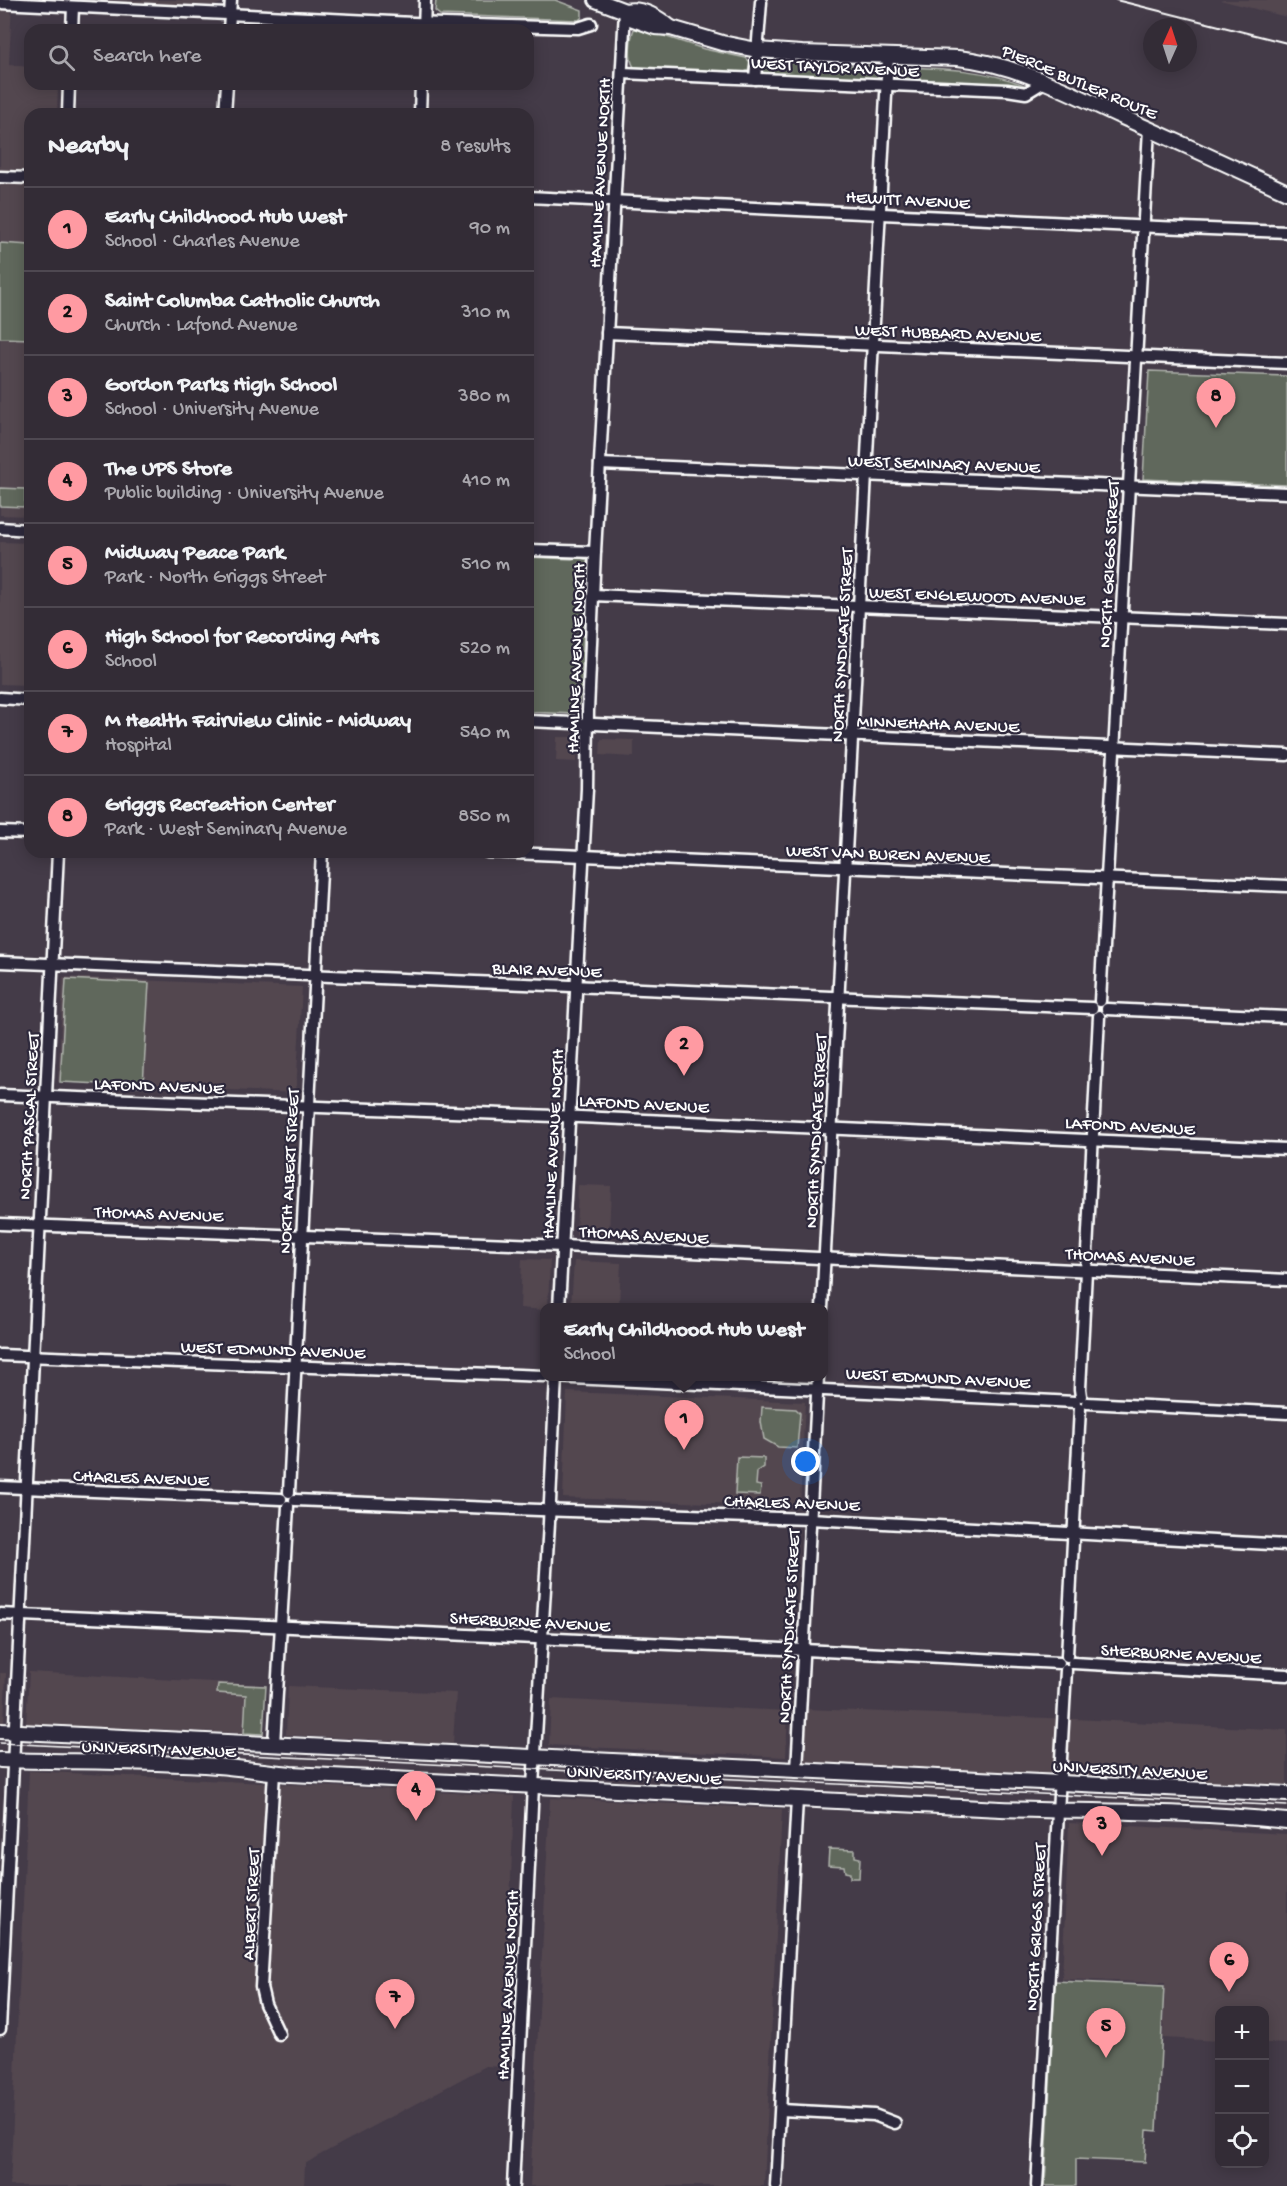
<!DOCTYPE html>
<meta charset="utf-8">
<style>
:root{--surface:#332c36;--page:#3e3842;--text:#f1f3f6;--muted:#a9a7ad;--line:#4e4851;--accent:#ff9aa2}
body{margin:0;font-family:"Gochi Hand",sans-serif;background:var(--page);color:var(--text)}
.controls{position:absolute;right:18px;bottom:18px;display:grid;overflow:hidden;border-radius:12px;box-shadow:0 3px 15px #0003}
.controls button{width:54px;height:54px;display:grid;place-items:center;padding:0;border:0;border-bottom:2px solid var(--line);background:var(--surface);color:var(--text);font:30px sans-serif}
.compass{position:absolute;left:1143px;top:18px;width:54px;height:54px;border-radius:50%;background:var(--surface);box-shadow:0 3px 15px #0003;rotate:3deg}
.you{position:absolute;left:806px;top:1462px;width:21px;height:21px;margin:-15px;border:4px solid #fff;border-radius:50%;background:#1a73e8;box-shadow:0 0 0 9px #1a73e833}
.badge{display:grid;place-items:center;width:39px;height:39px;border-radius:50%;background:var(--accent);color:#111;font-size:20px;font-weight:700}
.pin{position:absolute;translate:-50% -50px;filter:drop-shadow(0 2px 3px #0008)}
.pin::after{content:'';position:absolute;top:32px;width:21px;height:18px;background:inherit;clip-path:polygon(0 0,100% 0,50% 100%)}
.popup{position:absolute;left:540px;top:1303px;width:288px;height:78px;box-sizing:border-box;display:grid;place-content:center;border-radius:12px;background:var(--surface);filter:drop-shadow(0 2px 4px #0005);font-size:20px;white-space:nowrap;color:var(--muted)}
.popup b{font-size:22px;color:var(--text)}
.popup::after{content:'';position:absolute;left:50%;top:100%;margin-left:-12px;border:12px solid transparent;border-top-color:var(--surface)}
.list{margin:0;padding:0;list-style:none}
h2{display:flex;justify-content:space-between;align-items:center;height:78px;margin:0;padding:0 24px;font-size:26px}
h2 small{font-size:20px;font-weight:400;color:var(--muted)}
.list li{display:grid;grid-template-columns:39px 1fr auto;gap:18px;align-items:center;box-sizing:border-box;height:84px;padding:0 24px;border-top:2px solid var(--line)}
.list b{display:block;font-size:22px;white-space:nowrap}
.list p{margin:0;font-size:20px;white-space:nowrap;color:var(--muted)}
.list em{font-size:20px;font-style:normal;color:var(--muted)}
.icon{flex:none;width:33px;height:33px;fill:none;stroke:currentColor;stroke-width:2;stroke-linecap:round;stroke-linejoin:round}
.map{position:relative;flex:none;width:1287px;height:2186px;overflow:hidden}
.search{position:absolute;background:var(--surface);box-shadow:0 3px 15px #0003;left:24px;top:24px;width:510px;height:66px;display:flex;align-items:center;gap:15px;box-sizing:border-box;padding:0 21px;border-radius:18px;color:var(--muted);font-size:22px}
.panel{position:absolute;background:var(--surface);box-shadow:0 3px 15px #0003;left:24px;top:108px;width:510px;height:750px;border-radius:18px}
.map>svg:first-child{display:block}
</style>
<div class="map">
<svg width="1287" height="2186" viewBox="0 0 1287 2186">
<rect width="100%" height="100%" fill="#443b48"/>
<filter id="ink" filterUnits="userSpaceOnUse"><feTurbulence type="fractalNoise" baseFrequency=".0167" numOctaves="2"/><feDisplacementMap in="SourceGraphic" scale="12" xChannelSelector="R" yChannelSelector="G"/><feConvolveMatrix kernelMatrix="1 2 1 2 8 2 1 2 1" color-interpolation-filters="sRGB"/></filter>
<g filter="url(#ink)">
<!-- built -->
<g fill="#534750">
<path d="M0,0h12l-3,65 21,2v17h28l-1,30h-27v402l-30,-1z"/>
<path d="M83,0h141l-2,3 -7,3z"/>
<path d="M1220,0h67v17z"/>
<path d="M0,542l30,1v95l-2,47 -28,-1z"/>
<path d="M557,737h20l-1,25 -20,-1z"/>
<path d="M601,739l33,1v17l-34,-2z"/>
<path d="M63,977l239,10 -6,106 -238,-11z"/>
<path d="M578,1185l33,1 -2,50 -33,-1z"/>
<path d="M522,1259l28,1 -2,47 -4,1v2l-24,-2z"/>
<path d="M574,1261l47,2 -2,44h-48z"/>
<path d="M567,1392l238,10 -5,104 -237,-8z"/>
<path d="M29,1672l237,13 -3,49 -237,-10z"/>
<path d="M0,1673h6l-2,50h-4z"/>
<path d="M288,1686l168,7 -3,51 -167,-9z"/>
<path d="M551,1699l237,12 -2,46 -237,-12z"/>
<path d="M805,1709l269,10 213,11v59l-483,-24z"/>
<path d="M29,1771l485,25 -10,271 -18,-1 -168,90 -13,8 -1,22h-294z"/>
<path d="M550,1798l232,11 -18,377h-234z"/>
<path d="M1069,1823l218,11v210l-22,-1 -1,-33h-44l-1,31 -56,-3 2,-55 -103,-4z"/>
</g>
<!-- green -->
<g fill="#60685b" stroke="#b0b4ad" stroke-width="1.5">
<path d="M436,0h119l27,10v7l-3,3 -139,-5 -5,-4z"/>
<path d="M639,28l65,21 42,9 4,4 -1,8 -7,3 -108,-6c-6,-8 -4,-28 0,-38z"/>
<path d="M767,61l108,5 6,7 -5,6 -109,-5 -4,-1 -3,-6 3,-5z"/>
<path d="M898,67c45,1 88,2 131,20l-9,2 -10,-5 -112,-4 -5,-8 1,-4z"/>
<path d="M0,243l30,2v94l-30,-1z"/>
<path d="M1149,371l138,5v109l-144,-6z"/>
<path d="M0,488l25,1v18l-25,-1z"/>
<path d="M528,557l44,2 7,-2 8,3 -6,131 -3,19 -3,4 -47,-2z"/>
<path d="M66,979l83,4 -6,103 -83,-4z"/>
<path d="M762,1407l34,2 4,4 -3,35 -19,-1 -14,-8 -3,-17z"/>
<path d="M737,1457l27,1v9l-7,5 -1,13 5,1 -1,9 -25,-1z"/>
<path d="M218,1684l48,2 -3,48 -19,-1 2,-38 -29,-2z"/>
<path d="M829,1849l26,1v7l5,1 -1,20h-9v-5l-5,-1 -1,-6 -16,-1z"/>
<path d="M1055,1981l109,5 -7,145 -10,-1 -2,32 -69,-3v27h-31z"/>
</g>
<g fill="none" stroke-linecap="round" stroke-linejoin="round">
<!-- minor casing -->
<g stroke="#fff" stroke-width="15">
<g id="minor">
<path d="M0,3l413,20 165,5 13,-4"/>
<path d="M72,30l1,-23"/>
<path d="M229,30l2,-30"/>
<path d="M424,30l1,-30"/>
<path d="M622,73l385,17 19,3 18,-11"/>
<path d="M755,79l6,-77"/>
<path d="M68,114l1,-30"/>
<path d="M225,114l2,-30"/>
<path d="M420,114l1,-30"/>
<path d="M0,177l30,1"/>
<path d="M528,197l605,29 154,6"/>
<path d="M607,333l680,30"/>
<path d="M600,464l687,29"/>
<path d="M0,528l30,2"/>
<path d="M528,550l67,2"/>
<path d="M593,595l694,29"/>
<path d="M0,698l30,2"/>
<path d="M528,721l759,34"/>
<path d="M0,832l30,1"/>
<path d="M487,852l800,34"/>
<path d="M0,962l1092,46"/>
<path d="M1100,1001l49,-872"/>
<path d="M1107,1009l180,8"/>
<path d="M0,1095l580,22 707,32"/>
<path d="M0,1224l563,22 724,34"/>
<path d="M559,1308l28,-519 1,-78 7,-159 30,-541"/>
<path d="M822,1308l66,-1251"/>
<path d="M0,1355l544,21"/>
<path d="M551,1377l524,25"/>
<path d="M1081,1396l-1,-7 19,-373"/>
<path d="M1087,1403l200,10"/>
<path d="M0,1487l281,12"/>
<path d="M289,1492l33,-640"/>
<path d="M295,1500l244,10 271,9 477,26"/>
<path d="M0,1614l804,36 255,13"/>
<path d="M1067,1656l13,-248"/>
<path d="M1073,1663l214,12"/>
<path d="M274,1744l14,-238"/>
<path d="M797,1770l21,-394"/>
<path d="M274,1773l-13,214 4,17 14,30"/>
<path d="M0,2029l58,-1177"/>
<path d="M781,2110l93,5 21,8"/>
<path d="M513,2186l20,-400 16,-263 7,-147"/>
<path d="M776,2186l21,-387"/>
<path d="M1037,2186l29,-516"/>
</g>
</g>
<!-- major casing -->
<g stroke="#fff" stroke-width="18">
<g id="major">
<path d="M596,0l29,11 8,8 22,8 16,1 51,15 35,7 45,3 156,5c58,6 110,34 162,58 56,25 111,50 167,76"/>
<path d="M625,11c17,-4 33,6 46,17"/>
<path d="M0,1731l1287,63"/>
<path d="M0,1760c72,2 145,1 217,6 25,2 49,6 74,8l710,35c95,3 191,2 286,12"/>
</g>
</g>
<!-- minor -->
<use href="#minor" stroke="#2f2a3d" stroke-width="10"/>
<!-- major -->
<use href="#major" stroke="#2f2a3d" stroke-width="14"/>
<!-- tram -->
<path stroke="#fff" stroke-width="1.5" d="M0,1743l1287,63"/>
<!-- rail -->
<path stroke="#fff" stroke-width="2" d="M1116,0l171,43"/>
</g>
</g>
<g text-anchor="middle" stroke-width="4.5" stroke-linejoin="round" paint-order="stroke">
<!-- street labels -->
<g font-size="18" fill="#fff" stroke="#2f2a3d">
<text transform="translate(835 66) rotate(3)" y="6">WEST TAYLOR AVENUE</text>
<text transform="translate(1080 81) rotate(23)" y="6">PIERCE BUTLER ROUTE</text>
<text transform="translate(599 173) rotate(-87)" y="6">HAMLINE AVENUE NORTH</text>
<text transform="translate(908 199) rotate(3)" y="6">HEWITT AVENUE</text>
<text transform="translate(948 332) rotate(2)" y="6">WEST HUBBARD AVENUE</text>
<text transform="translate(944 463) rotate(2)" y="6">WEST SEMINARY AVENUE</text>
<text transform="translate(1108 564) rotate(-87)" y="6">NORTH GRIGGS STREET</text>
<text transform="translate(977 595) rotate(2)" y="6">WEST ENGLEWOOD AVENUE</text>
<text transform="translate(841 645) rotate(-87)" y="6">NORTH SYNDICATE STREET</text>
<text transform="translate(575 658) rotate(-88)" y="6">HAMLINE AVENUE NORTH</text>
<text transform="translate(938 723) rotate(2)" y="6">MINNEHAHA AVENUE</text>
<text transform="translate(888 853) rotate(2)" y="6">WEST VAN BUREN AVENUE</text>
<text transform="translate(547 969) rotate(2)" y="6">BLAIR AVENUE</text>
<text transform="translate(159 1085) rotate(2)" y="6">LAFOND AVENUE</text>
<text transform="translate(644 1103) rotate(3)" y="6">LAFOND AVENUE</text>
<text transform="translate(28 1116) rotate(-87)" y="6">NORTH PASCAL STREET</text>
<text transform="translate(1130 1125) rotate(3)" y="6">LAFOND AVENUE</text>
<text transform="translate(815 1131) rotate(-87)" y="6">NORTH SYNDICATE STREET</text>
<text transform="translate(552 1144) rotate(-87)" y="6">HAMLINE AVENUE NORTH</text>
<text transform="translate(288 1171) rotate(-87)" y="6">NORTH ALBERT STREET</text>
<text transform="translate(159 1213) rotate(2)" y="6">THOMAS AVENUE</text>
<text transform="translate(644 1234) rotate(3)" y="6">THOMAS AVENUE</text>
<text transform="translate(1130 1256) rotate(3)" y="6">THOMAS AVENUE</text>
<text transform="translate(273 1349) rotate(2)" y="6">WEST EDMUND AVENUE</text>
<text transform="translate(938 1377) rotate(3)" y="6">WEST EDMUND AVENUE</text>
<text transform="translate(141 1477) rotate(2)" y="6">CHARLES AVENUE</text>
<text transform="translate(792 1502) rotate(2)" y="6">CHARLES AVENUE</text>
<text transform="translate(530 1621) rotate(3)" y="6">SHERBURNE AVENUE</text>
<text transform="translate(788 1626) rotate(-87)" y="6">NORTH SYNDICATE STREET</text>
<text transform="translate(1181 1653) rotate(3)" y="6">SHERBURNE AVENUE</text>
<text transform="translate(159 1748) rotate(2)" y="6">UNIVERSITY AVENUE</text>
<text transform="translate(1130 1769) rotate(3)" y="6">UNIVERSITY AVENUE</text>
<text transform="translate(644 1774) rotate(3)" y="6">UNIVERSITY AVENUE</text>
<text transform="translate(250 1904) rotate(-87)" y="6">ALBERT STREET</text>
<text transform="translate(1035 1927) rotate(-87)" y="6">NORTH GRIGGS STREET</text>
<text transform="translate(507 1985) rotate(-87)" y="6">HAMLINE AVENUE NORTH</text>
</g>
</g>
</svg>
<div class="controls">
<button>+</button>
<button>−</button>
<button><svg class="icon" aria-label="locate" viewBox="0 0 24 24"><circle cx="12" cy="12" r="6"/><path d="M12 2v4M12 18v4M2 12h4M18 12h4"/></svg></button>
</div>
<svg class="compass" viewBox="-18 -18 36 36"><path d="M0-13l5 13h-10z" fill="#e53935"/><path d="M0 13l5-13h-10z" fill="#a9a7ad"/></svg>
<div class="you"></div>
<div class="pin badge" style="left:684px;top:1450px">1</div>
<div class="popup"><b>Early Childhood Hub West</b>School</div>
<div class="pin badge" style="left:684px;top:1076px">2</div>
<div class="pin badge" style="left:1102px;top:1856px">3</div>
<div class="pin badge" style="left:416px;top:1821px">4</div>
<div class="pin badge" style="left:1106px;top:2058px">5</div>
<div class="pin badge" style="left:1229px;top:1992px">6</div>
<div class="pin badge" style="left:395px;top:2029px">7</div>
<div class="pin badge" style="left:1216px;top:428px">8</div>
<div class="search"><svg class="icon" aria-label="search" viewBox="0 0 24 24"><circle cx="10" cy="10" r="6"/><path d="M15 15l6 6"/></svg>Search here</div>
<section class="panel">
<h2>Nearby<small>8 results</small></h2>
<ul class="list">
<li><span class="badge">1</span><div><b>Early Childhood Hub West</b><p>School · Charles Avenue</p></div><em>90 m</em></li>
<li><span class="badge">2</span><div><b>Saint Columba Catholic Church</b><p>Church · Lafond Avenue</p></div><em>310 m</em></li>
<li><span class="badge">3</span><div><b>Gordon Parks High School</b><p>School · University Avenue</p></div><em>380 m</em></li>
<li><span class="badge">4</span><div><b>The UPS Store</b><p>Public building · University Avenue</p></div><em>410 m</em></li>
<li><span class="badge">5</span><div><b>Midway Peace Park</b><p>Park · North Griggs Street</p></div><em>510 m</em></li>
<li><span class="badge">6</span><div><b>High School for Recording Arts</b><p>School</p></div><em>520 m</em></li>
<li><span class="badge">7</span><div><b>M Health Fairview Clinic - Midway</b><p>Hospital</p></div><em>540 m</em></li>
<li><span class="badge">8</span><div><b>Griggs Recreation Center</b><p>Park · West Seminary Avenue</p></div><em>850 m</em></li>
</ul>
</section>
</div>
